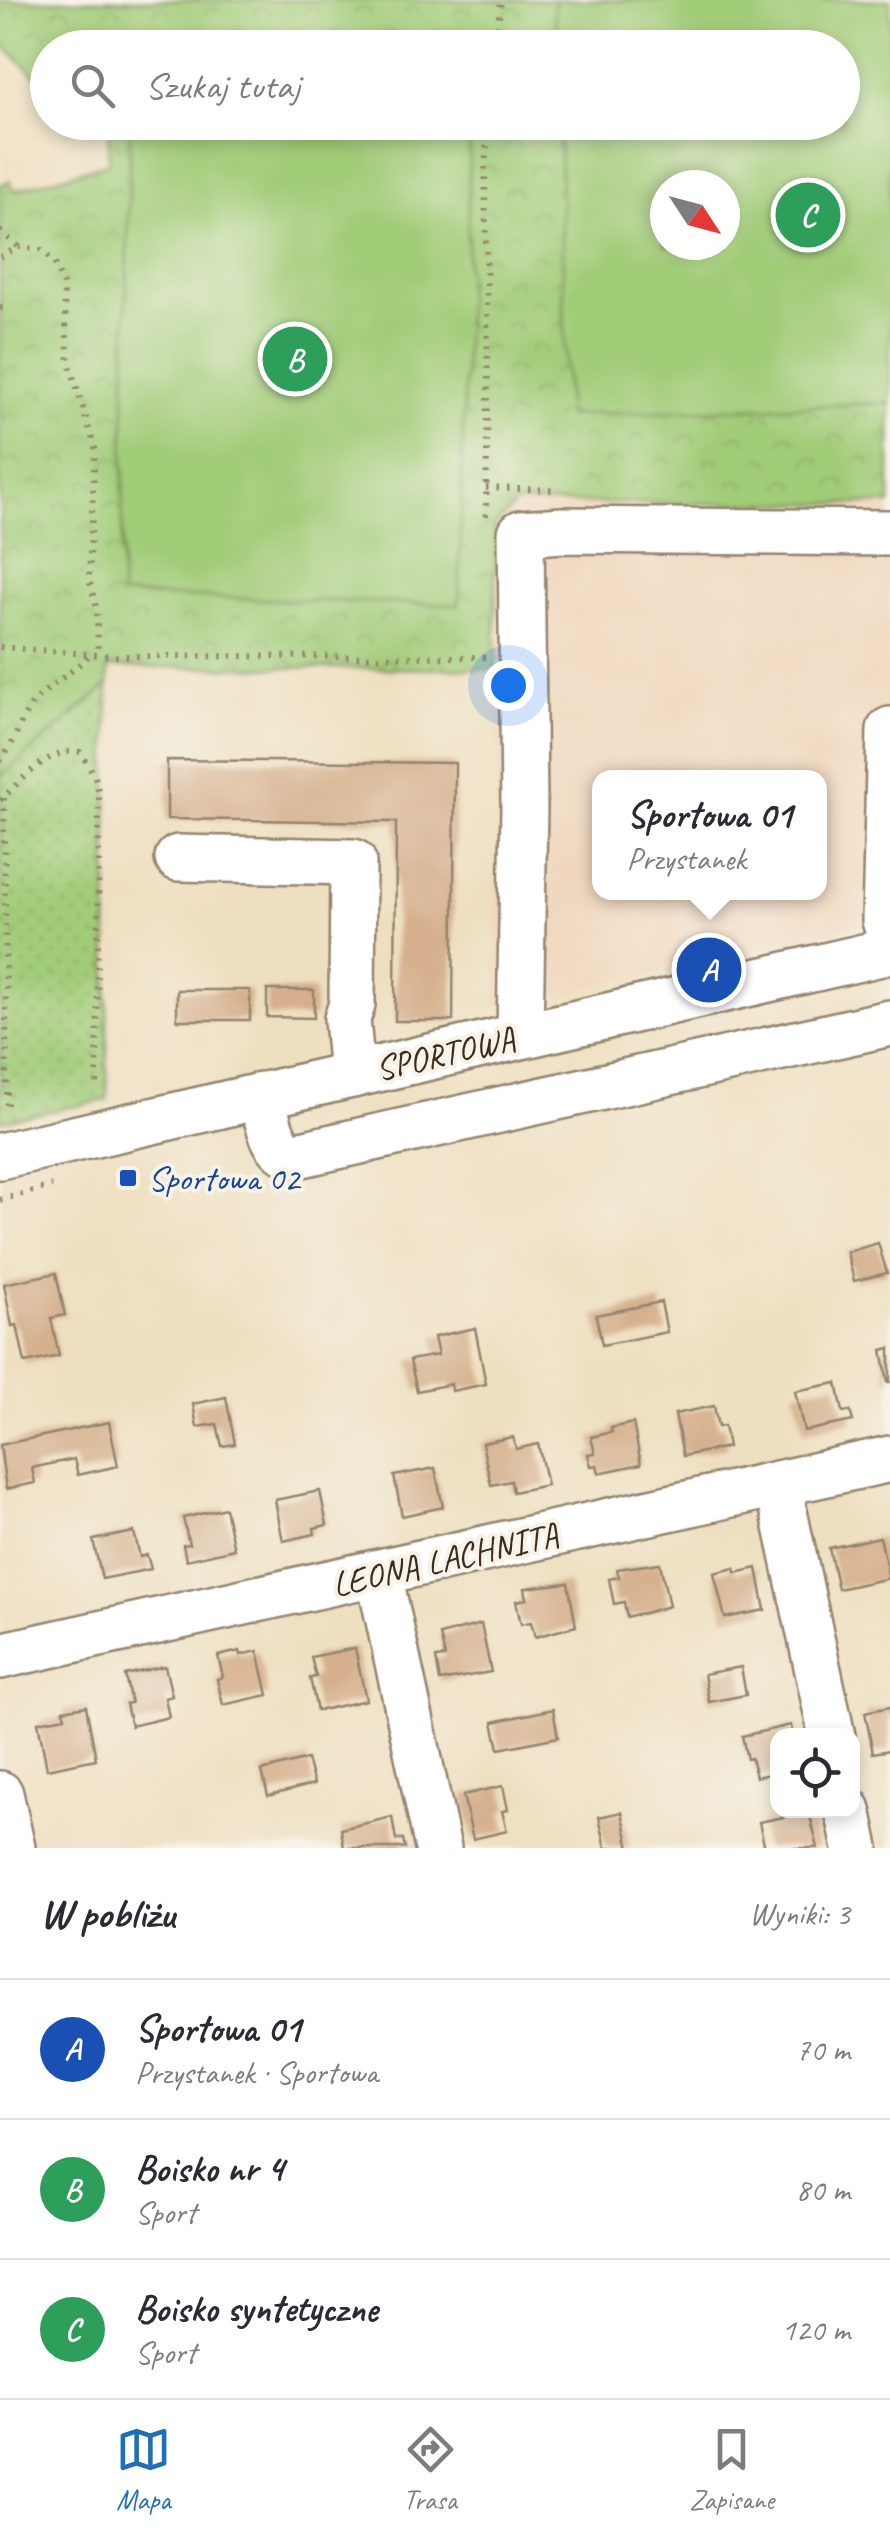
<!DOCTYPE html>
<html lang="pl">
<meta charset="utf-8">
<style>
:root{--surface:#fff;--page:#f2f2f3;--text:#2b2b33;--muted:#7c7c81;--line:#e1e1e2;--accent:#1f6fb2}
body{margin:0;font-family:Caveat,sans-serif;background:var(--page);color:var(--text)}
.controls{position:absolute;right:30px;bottom:30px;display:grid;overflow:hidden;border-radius:20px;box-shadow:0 5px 15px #0003}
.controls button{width:90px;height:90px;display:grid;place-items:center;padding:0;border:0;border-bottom:2px solid var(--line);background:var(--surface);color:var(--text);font:50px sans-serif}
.compass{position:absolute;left:650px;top:170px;width:90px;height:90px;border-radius:50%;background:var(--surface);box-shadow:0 5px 15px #0003;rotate:126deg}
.you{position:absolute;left:508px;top:685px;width:35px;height:35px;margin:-25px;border:8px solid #fff;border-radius:50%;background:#1a73e8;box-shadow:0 0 0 15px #1a73e833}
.badge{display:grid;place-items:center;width:65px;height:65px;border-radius:50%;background:var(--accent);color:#fff;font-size:32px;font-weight:700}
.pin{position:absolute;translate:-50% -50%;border:5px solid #fff;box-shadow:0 2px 10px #0006}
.popup{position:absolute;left:592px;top:770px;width:235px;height:130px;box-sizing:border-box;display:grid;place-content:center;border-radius:20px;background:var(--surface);filter:drop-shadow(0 2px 8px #0005);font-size:32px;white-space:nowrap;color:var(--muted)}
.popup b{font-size:38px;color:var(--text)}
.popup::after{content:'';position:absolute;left:50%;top:100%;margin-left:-20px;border:20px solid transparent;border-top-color:var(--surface)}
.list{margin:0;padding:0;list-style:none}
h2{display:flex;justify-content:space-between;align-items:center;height:130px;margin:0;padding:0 40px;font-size:42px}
h2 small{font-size:32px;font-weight:400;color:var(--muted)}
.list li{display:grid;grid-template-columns:65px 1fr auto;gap:30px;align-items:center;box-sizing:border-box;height:140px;padding:0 40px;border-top:2px solid var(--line)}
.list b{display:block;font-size:38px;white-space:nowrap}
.list p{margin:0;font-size:32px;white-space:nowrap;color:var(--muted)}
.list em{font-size:32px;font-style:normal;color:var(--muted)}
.icon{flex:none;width:55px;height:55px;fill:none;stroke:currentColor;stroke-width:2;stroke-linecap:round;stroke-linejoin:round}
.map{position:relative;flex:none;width:890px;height:1848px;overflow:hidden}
.search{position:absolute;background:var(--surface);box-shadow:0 5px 15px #0003;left:30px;right:30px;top:30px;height:110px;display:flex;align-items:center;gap:25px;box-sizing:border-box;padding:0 35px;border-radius:55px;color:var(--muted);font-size:38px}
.sheet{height:550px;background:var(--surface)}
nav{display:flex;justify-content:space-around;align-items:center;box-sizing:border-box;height:140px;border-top:2px solid var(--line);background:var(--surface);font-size:28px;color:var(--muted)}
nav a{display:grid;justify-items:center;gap:5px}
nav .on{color:var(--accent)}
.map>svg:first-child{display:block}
</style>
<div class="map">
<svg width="890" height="1848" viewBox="0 0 890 1848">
<defs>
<pattern id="park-crowns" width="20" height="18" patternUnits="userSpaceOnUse" patternTransform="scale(2.5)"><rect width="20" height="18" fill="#a1cc78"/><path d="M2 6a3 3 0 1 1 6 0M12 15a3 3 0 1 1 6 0" fill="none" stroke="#8caf67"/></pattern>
<pattern id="garden-dots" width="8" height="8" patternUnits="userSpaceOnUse" patternTransform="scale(2.5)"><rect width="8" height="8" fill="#a1cc78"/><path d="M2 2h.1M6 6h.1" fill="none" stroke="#8caf67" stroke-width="1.8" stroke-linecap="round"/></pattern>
</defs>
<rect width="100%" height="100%" fill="#f7f3e8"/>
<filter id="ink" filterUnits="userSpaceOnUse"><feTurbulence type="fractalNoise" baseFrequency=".01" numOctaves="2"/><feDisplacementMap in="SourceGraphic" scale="20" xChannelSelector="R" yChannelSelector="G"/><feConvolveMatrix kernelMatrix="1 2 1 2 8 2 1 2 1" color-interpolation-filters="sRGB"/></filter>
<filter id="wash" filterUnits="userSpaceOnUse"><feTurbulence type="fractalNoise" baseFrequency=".0048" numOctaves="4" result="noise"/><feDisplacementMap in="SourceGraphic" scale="40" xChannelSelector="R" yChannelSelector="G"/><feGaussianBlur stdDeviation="2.25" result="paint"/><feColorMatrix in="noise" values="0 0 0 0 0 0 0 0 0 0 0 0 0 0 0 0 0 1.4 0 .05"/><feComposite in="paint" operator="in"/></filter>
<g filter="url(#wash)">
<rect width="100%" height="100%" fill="#eedfc0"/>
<!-- built -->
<path fill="#f0d6bc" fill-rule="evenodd" d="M519,507h371v412l-395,90 5,-479 4,-10zM599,778h220v114h-220z"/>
<!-- park -->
<path fill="url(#park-crowns)" stroke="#6e7b4b" stroke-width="2.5" fill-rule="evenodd" d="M0,0h890v504l-373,-1 -22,23 1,143 -388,-2v18l-108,92v-592l9,-4 6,9 93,-27 1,-40 733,-1v-74h-794l-1,39 -47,-45zM665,185h60v60h-60z"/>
<!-- garden -->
<path fill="url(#garden-dots)" stroke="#6e7b4b" stroke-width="2.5" d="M108,685l-1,415 -107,21v-344z"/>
<!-- pitch -->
<g fill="#a1cc78" stroke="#6e7b4b" stroke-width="2.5" fill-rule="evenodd">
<path d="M554,0h336v403l-323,12 -8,-292 283,-1v-74l-285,-1zM665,185h60v60h-60z"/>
<path d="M130,123h340l-11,482 -338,-10z"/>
</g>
<g id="blocks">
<!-- building -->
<g fill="#d6b08e">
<path d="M167,760l288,3 -2,258h-58l1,-199 -229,-3z"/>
<rect x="177" y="990" width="73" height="30"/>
<path d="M267,990h47v28l-47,-1z"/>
<path d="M878,1243l9,30 -33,8 -7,-29z"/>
<path d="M56,1273l9,42 -14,3 8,38 -34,7 -8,-38 -5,1 -8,-42z"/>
<path d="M661,1302l6,30 -65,13 -6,-30z"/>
<path d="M475,1328l11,56 -34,7 -1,-7 -34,7 -7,-31 28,-5 -4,-18z"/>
<path d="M890,1348v34h-2l-6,-32z"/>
<path d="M837,1383l6,29 7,-1 3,10 -49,10 -9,-40z"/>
<path d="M226,1397l9,47 -13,2 -5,-22 -20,3 -4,-23z"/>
<path d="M714,1406l4,21 6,-1 4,21 -45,9 -8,-42z"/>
<path d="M109,1422l9,44 -40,9 -4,-16 -24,5 -18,4 3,15 -29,6 -6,-44z"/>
<path d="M633,1423l8,41 -42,9 -2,-8 -6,1 -3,-12 7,-1 -4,-16 21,-5 -1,-4z"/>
<path d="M513,1437l3,12 22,-5 9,41 -34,7 -2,-11 -20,4 -9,-42z"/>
<path d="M435,1468l8,39 -41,9 -8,-40z"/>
<path d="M320,1491l7,34 -13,3 1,6 -32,7 -8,-41z"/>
<path d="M225,1508l9,41 -48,11 -3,-15 6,-1 -6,-26z"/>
<path d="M134,1532l6,25 7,-2 4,14 -49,10 -9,-39z"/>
<path d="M880,1537l9,41 -51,11 -9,-41z"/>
<path d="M660,1563l9,43 -42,12 -3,-16 -10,2 -5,-25 10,-2 -2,-8z"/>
<path d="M735,1568l1,5 21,-5 8,42 -40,8 -11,-45z"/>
<path d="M568,1583l8,43 -41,11 -4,-15 -10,2 -5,-23 11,-2 -2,-11z"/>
<path d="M481,1624l10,48 -51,9 -4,-23 9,-1 -5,-22z"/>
<path d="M355,1648l11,52 -49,11 -7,-33 6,-1 -5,-20z"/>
<path d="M240,1651l1,4 17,-4 10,44 -45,10 -6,-26 6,-2 -5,-21z"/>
<path d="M165,1666l7,30 -7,2 4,19 -38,9 -5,-22 5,-1 -6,-28z"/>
<path d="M741,1667l5,28 -37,7 -5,-28z"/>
<path d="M86,1706l10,53 -49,10 -9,-47 27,-5 -2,-7z"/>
<path d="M890,1707v43l-17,3 -8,-41z"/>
<path d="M553,1709l5,28 -59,12 -6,-27z"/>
<path d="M791,1725l2,11h-15v36l-22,5 -5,-19 -4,1 -5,-23z"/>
<path d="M307,1759l7,25 -46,12 -6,-25z"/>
<path d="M503,1786l5,24 -6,1 5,20 -34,8 -10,-44z"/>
<path d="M622,1812l8,36h-24l-7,-31z"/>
<path d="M809,1812l9,36h-53l-6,-26z"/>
<path d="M392,1817l4,23 7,-1 2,9h-61l-3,-19z"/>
</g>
</g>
</g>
<g filter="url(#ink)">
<use href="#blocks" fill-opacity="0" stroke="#94846f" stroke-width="2.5"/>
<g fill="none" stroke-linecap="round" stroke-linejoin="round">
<!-- minor casing -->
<g stroke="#94846f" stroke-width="50">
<g id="minor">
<path d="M890,730l-5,190 5,16"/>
<path d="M178,858l175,4 -1,142 -5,15 5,56"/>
<path d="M520,1035l4,-229 -3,-273 42,-3 327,3"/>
<path d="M261,1095c7,22 9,58 36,60l593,-132"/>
<path d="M0,1156l890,-205"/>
<path d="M778,1484l54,252"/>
<path d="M379,1574l59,274"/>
<path d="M0,1656l890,-197"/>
<path d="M0,1794l12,54"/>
<path d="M848,1810l8,38"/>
</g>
</g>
<!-- path -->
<g stroke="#94846f" stroke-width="6" stroke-dasharray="2.5 8" stroke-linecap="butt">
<path d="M495,48l6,-48"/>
<path d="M0,231l19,16"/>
<path d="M0,257l19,-10 22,3 13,12 9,23 6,77 26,86 -6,131 8,31 1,45"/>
<path d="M0,308h6"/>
<path d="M486,488l69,2"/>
<path d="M486,516l2,-130 -3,-221 4,-43"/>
<path d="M0,647l113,9 373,1"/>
<path d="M0,761c14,-16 17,-33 28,-51 10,-18 45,-37 61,-55"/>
<path d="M4,798l3,308"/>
<path d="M0,800c22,-19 49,-54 80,-48l15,24 4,19 -2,295"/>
<path d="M0,1200l52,-14"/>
</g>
<!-- minor -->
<use href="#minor" stroke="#fff" stroke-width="45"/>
</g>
</g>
<!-- markers -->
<rect fill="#1a4fb4" stroke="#f7f3e8" stroke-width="4" x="118" y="1168" width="20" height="20" rx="5"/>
<g text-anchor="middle" stroke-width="8" stroke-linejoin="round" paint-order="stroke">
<!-- street labels -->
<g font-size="35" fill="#3b2a1e" stroke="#f7f3e8">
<text transform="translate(445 1053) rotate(-13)" y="12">SPORTOWA</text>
<text transform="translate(445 1559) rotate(-13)" y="12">LEONA LACHNITA</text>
</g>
<!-- transit labels -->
<g font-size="35" fill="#164399" stroke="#f7f3e8" text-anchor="start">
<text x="148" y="1190">Sportowa 02</text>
</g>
</g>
</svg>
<div class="controls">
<button><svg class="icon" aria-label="locate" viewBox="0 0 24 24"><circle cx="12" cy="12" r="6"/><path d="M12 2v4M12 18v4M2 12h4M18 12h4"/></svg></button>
</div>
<svg class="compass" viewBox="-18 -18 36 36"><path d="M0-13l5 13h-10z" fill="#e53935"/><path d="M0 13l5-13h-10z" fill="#7c7c81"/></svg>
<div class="you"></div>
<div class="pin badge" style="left:709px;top:970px;background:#1a4fb4">A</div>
<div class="popup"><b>Sportowa 01</b>Przystanek</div>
<div class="pin badge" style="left:295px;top:359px;background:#2e9e5b">B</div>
<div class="pin badge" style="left:808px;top:215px;background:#2e9e5b">C</div>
<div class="search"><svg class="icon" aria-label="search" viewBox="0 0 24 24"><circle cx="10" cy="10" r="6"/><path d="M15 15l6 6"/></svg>Szukaj tutaj</div>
</div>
<section class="sheet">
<h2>W pobliżu<small>Wyniki: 3</small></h2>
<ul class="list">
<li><span class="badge" style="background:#1a4fb4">A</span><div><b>Sportowa 01</b><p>Przystanek · Sportowa</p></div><em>70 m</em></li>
<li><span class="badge" style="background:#2e9e5b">B</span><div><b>Boisko nr 4</b><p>Sport</p></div><em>80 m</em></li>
<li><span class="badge" style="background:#2e9e5b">C</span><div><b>Boisko syntetyczne</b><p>Sport</p></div><em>120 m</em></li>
</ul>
</section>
<nav>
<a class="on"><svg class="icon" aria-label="map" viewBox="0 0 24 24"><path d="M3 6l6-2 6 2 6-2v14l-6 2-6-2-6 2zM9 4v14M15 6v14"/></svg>Mapa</a>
<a><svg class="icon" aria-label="directions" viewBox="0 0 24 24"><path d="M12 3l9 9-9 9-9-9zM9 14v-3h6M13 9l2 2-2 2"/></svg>Trasa</a>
<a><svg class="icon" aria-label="saved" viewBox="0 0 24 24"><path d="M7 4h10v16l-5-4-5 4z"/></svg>Zapisane</a>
</nav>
